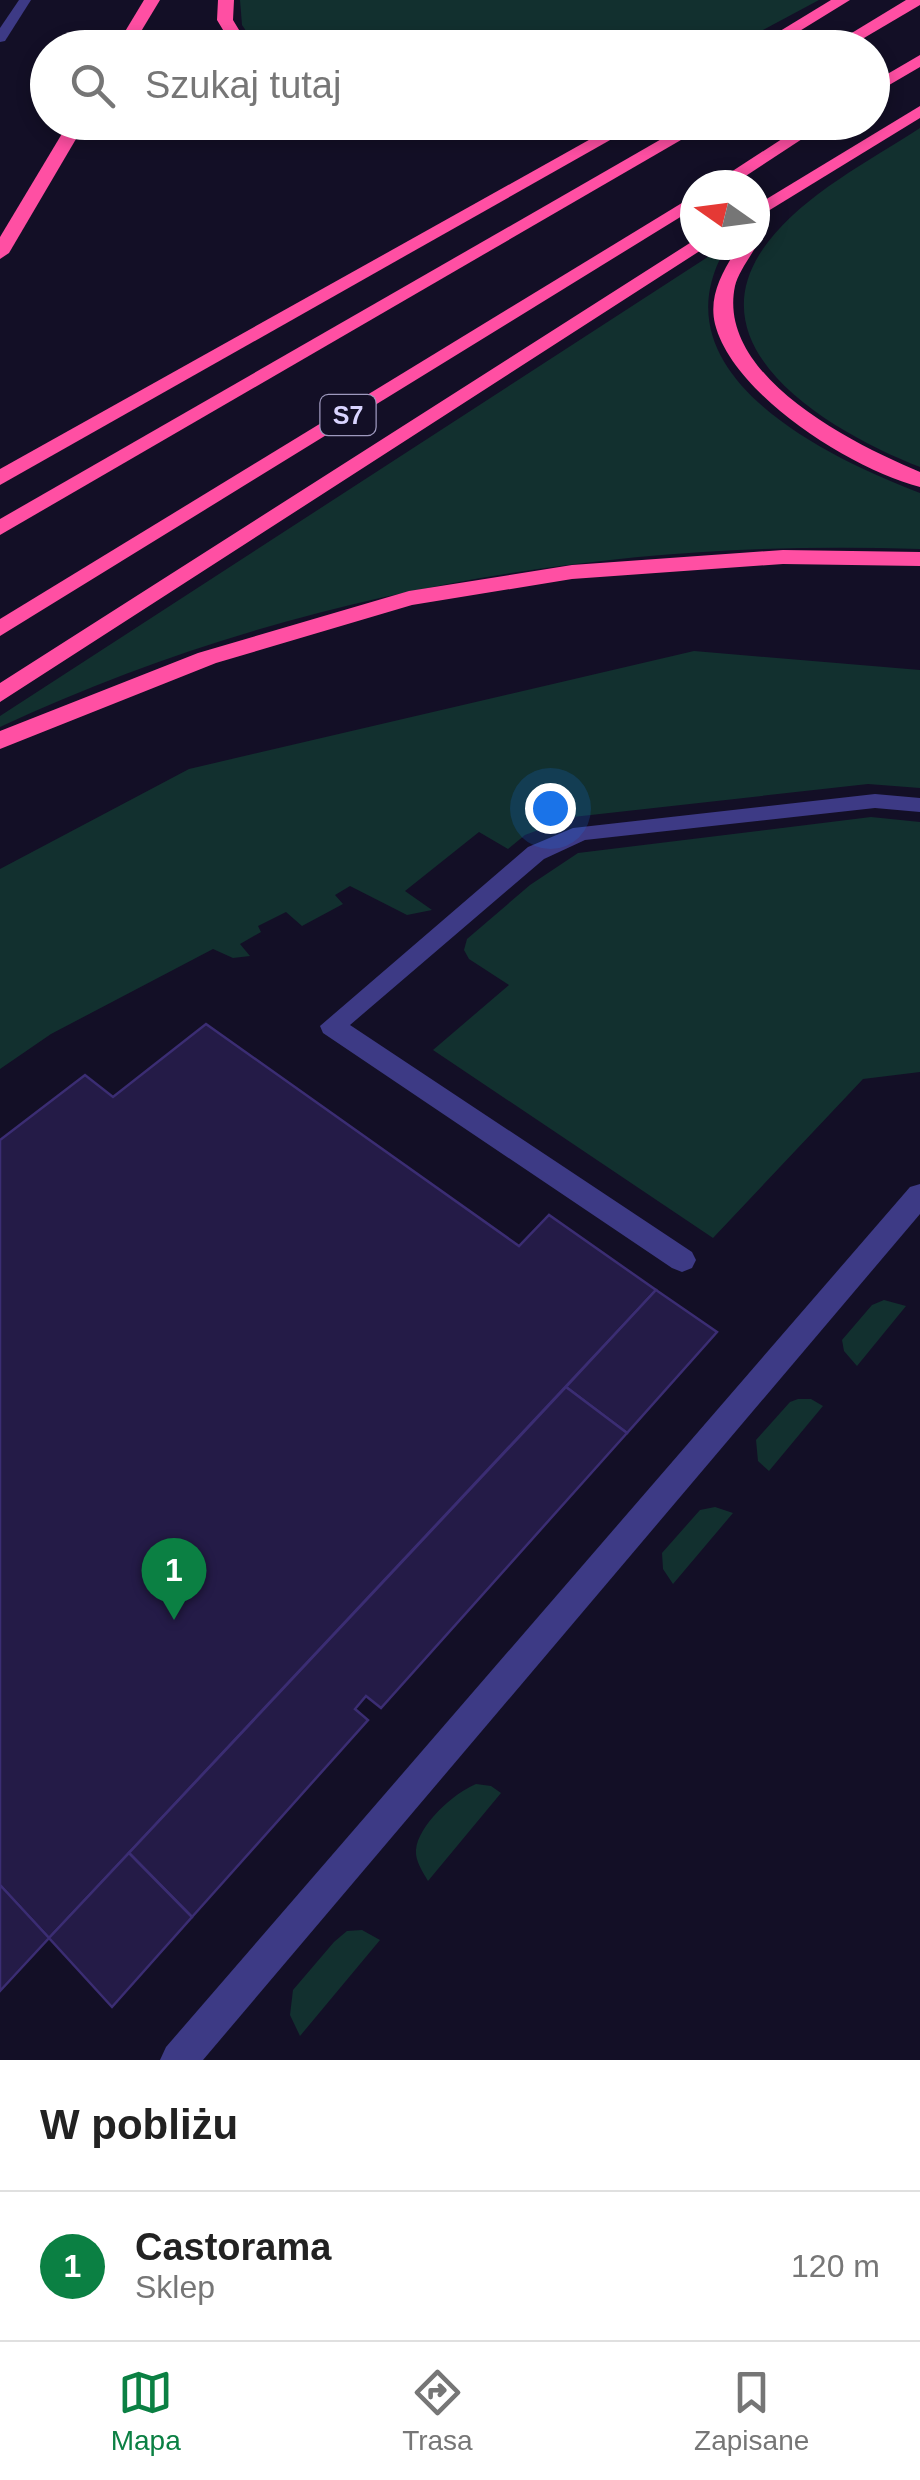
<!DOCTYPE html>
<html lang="pl">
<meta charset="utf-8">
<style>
:root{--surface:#fff;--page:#f6f6f6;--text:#222;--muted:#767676;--line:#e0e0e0;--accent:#0b8043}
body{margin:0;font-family:Helvetica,sans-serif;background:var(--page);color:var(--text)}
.compass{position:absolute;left:680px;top:170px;width:90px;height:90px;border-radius:50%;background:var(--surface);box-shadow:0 5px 15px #0003;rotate:284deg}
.you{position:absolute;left:550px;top:808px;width:35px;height:35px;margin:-25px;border:8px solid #fff;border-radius:50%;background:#1a73e8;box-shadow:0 0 0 15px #1a73e833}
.badge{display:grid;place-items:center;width:65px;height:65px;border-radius:50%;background:var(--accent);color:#fff;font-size:32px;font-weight:700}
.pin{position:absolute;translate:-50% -82px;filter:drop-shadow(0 2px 5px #0008)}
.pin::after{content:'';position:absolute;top:52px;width:35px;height:30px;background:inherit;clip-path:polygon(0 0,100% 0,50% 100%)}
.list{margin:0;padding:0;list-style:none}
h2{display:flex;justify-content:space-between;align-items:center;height:130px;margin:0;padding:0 40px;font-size:42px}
h2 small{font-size:32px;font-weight:400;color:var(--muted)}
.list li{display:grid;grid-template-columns:65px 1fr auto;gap:30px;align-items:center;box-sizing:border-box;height:150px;padding:0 40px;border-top:2px solid var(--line)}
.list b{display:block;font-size:38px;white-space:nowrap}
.list p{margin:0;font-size:32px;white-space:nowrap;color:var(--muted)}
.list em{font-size:32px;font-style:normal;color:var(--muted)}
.icon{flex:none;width:55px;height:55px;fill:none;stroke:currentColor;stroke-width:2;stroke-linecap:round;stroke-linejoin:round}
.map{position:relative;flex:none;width:920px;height:2060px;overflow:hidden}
.search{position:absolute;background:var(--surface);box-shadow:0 5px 15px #0003;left:30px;right:30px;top:30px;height:110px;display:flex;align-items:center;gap:25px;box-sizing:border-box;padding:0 35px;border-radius:55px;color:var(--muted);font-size:38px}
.sheet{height:280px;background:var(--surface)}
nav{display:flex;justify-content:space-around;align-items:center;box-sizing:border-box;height:140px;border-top:2px solid var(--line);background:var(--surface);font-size:28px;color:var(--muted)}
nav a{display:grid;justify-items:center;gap:5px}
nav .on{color:var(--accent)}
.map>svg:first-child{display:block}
</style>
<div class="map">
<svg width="920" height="2060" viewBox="0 0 920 2060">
<rect width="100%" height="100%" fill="#130f26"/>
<!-- green -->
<g fill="#12302f">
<path d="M240,0h579l-88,47 -473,1 -16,-23z"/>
<path d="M920,128v339c-84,-33 -235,-117 -152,-225 37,-48 101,-81 152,-114z"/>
<path d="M717,251l6,2c-66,123 105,205 197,240v56c-315,-11 -633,44 -920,178v-11z"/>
<path d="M694,651l226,19v118l-52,-4 -295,33 -48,18 -17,14 -29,-17 -74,59 27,19 -25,5 -57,-29 -15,9 8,9 -41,22 -16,-14 -28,14 3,6 -21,12 10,12 -17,2 -20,-9 -162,85 -51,35v-200l189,-100z"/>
<path d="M871,817l49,5v250l-57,7 -150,159 -280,-188 76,-65 -40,-26 -5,-9 3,-11 63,-54 48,-32z"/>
<path d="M884,1300l22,6 -49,60 -13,-15 -2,-11 30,-35z"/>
<path d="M798,1399h13l12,7 -54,65 -11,-10 -2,-21 34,-38z"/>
<path d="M715,1507l18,6 -60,71 -10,-15 -1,-16 38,-43z"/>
<path d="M476,1784l15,2 10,7 -73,88c-5,-9 -13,-20 -12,-31 2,-25 38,-57 60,-66z"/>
<path d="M362,1930l18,10 -80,96 -10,-21 3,-25 41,-48 13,-11z"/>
</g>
<!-- building -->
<g fill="#241b47" stroke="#3b2d73" stroke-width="2.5">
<path d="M206,1024l313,222 30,-31 107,75 -607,648 -49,-53v-745l85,-65 28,22z"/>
<path d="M656,1290l61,42 -90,101 -61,-46z"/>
<path d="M566,1387l61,46 -246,275 -15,-12 -11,13 13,11 -176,197 -63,-64z"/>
<path d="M129,1853l63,64 -80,90 -63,-69z"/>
<path d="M0,1885l49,53 -49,53z"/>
</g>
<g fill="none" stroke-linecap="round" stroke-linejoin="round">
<!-- lane -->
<g fill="#3d3a85" fill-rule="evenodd">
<path d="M875,794l45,4v14l-45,-4 -290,32 -41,19 -194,166 342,227 4,8 -4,8 -10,4 -10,-4 -349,-235 -3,-7 208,-179 45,-19z"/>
<path d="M920,1184v30l-717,846h-43l6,-13 744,-860z"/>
</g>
<!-- street -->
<path fill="#3d3a85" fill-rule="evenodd" d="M19,0h12l-26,41 -5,1v-14z"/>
<!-- highway -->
<g fill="#ff4fa3" fill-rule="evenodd">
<path d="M144,0h16l-29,48h-16z"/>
<path d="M218,0h16l-1,20 17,28h-16l-17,-28z"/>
<path d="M831,0h19l-78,48h-20z"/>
<path d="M906,0h14v5l-73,43h-20z"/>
<path d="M920,55v12l-48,28v-12z"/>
<path d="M920,106v12l-165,101v-13z"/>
<path d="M69,122h17l-77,131 -9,6v-22z"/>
<path d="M621,122h21l-642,363v-16z"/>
<path d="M691,122h21l-712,413v-16z"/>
<path d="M808,122h20l-96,63h-21z"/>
<path d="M695,195v13l-695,428v-17z"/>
<path d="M693,241l2,4h14l-709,457v-19z"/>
<path d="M755,242l2,3c-7,12 -19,28 -22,41 -19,90 118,158 185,186v15c-67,-17 -187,-92 -205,-163 -7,-30 9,-54 24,-79h16z"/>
<path d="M783,550l137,2v14l-137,-2 -211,15 -160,26 -196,58 -216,86v-18l198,-78 211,-62 163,-26z"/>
</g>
</g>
<g text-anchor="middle" stroke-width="10" stroke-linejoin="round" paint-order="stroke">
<!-- shield labels -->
<rect fill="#130f26" stroke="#9e99be" stroke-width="2.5" x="320.5" y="395" width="55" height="40" rx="8"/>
<g font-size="25" font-weight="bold" fill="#d9d4ff">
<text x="348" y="424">S7</text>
</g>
</g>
</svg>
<svg class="compass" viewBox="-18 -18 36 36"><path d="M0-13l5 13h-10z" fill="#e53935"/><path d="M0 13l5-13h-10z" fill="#767676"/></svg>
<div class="you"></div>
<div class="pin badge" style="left:174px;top:1620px">1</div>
<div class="search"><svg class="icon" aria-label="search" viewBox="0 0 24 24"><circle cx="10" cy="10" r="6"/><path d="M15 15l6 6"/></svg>Szukaj tutaj</div>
</div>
<section class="sheet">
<h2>W pobliżu<small></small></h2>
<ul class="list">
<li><span class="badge">1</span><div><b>Castorama</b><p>Sklep</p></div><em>120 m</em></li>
</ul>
</section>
<nav>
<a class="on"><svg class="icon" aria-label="map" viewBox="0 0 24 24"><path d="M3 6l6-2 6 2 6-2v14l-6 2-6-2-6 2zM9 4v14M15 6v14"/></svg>Mapa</a>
<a><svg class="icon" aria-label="directions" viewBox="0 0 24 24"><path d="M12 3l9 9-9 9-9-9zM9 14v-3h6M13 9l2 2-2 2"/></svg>Trasa</a>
<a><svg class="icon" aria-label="saved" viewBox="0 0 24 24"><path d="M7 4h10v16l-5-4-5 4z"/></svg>Zapisane</a>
</nav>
